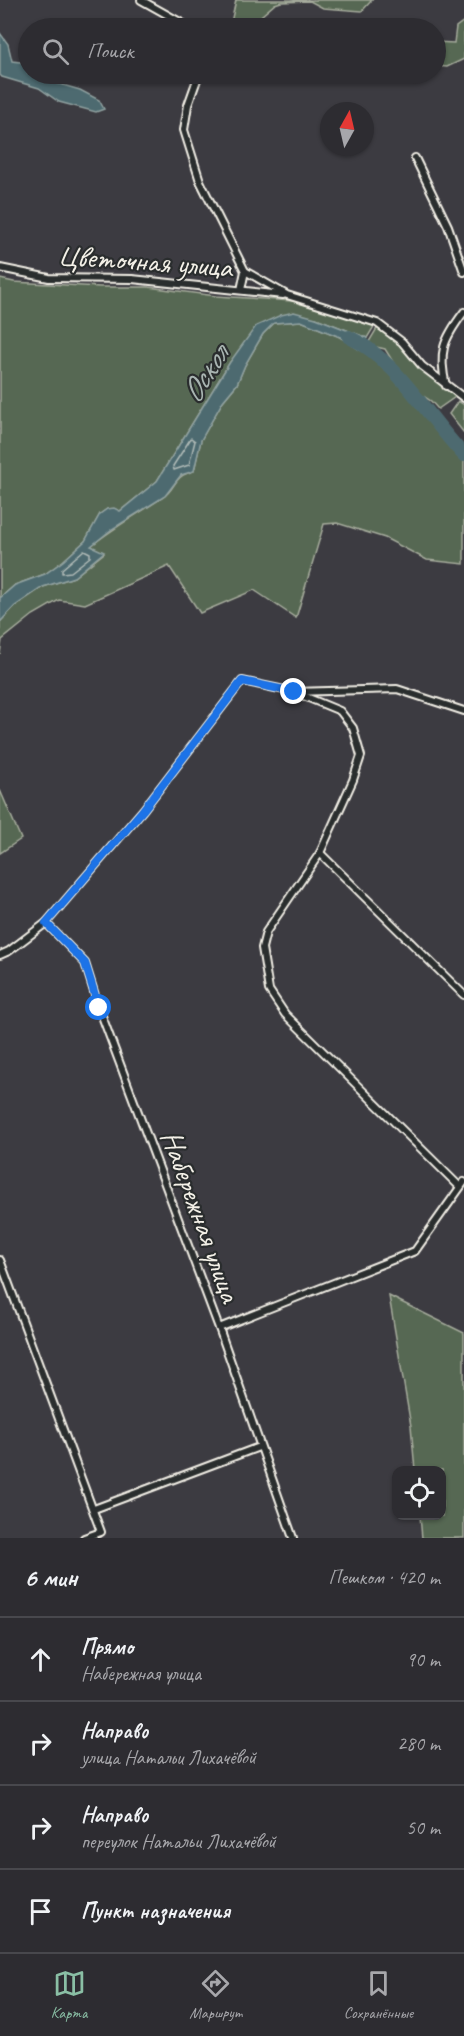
<!DOCTYPE html>
<html lang="ru">
<meta charset="utf-8">
<style>
:root{--surface:#2d2c31;--page:#353439;--text:#f1f3f6;--muted:#a7a7ab;--line:#48484d;--accent:#8abfa5}
body{margin:0;font-family:Caveat,sans-serif;background:var(--page);color:var(--text)}
.controls{position:absolute;right:18px;bottom:18px;display:grid;overflow:hidden;border-radius:12px;box-shadow:0 2px 4px #0004}
.controls button{width:54px;height:54px;display:grid;place-items:center;padding:0;border:0;border-bottom:2px solid var(--line);background:var(--surface);color:var(--text);font:30px sans-serif}
.compass{position:absolute;left:320px;top:102px;width:54px;height:54px;border-radius:50%;background:var(--surface);box-shadow:0 2px 4px #0004;rotate:8deg}
.stop{position:absolute;width:18px;height:18px;margin:-14px;border:4px solid #1a73e8;border-radius:50%;background:#fff}
.stop.end{background:#1a73e8;border-color:#fff;box-shadow:0 2px 6px #0008}
.list{margin:0;padding:0;list-style:none}
h2{display:flex;justify-content:space-between;align-items:center;height:78px;margin:0;padding:0 24px;font-size:26px}
h2 small{font-size:20px;font-weight:400;color:var(--muted)}
.list li{display:grid;grid-template-columns:39px 1fr auto;gap:18px;align-items:center;box-sizing:border-box;height:84px;padding:0 24px;border-top:2px solid var(--line)}
.list b{display:block;font-size:22px;white-space:nowrap}
.list p{margin:0;font-size:20px;white-space:nowrap;color:var(--muted)}
.list em{font-size:20px;font-style:normal;color:var(--muted)}
.icon{flex:none;width:33px;height:33px;fill:none;stroke:currentColor;stroke-width:2;stroke-linecap:round;stroke-linejoin:round}
.map{position:relative;flex:none;width:464px;height:1538px;overflow:hidden}
.search{position:absolute;background:var(--surface);box-shadow:0 2px 4px #0004;left:18px;right:18px;top:18px;height:66px;display:flex;align-items:center;gap:15px;box-sizing:border-box;padding:0 21px;border-radius:33px;color:var(--muted);font-size:22px}
.sheet{height:414px;background:var(--surface)}
nav{display:flex;justify-content:space-around;align-items:center;box-sizing:border-box;height:84px;border-top:2px solid var(--line);background:var(--surface);font-size:16px;color:var(--muted)}
nav a{display:grid;justify-items:center;gap:3px}
nav .on{color:var(--accent)}
.map>svg:first-child{display:block}
</style>
<div class="map">
<svg width="464" height="1538" viewBox="0 0 464 1538">
<rect width="100%" height="100%" fill="#3c3b41"/>
<filter id="ink" filterUnits="userSpaceOnUse"><feTurbulence type="fractalNoise" baseFrequency=".0167" numOctaves="2"/><feDisplacementMap in="SourceGraphic" scale="12" xChannelSelector="R" yChannelSelector="G"/><feConvolveMatrix kernelMatrix="1 2 1 2 8 2 1 2 1" color-interpolation-filters="sRGB"/></filter>
<g filter="url(#ink)">
<!-- green -->
<g fill="#576852" stroke="#a6ac9d" stroke-width="1.5">
<path d="M236,0h136l-10,11 -39,-3 -13,-7 -29,1 -6,2 -14,12 -4,12h-23l-2,-10z"/>
<path d="M464,21v38l-17,8 -11,-1v-24l18,1 2,-16z"/>
<path d="M0,279l14,3 86,5h48l68,9 92,6 67,23 -8,13 -51,-20 -35,-3 -51,47 -73,119 -37,30 -13,-2 -7,5 -15,27 -22,20 -18,13 -30,11 -15,13z"/>
<path d="M301,321l39,16 20,13 28,13 58,73 18,19v109l-37,-4 -42,-22 -48,-15 -13,1 -28,94 -42,-28 -54,23 -31,-47 -84,38 -26,-4 -26,15 -31,25 -2,14v-32l15,-16 28,-19 31,-10 30,-24 -13,-7c22,-18 47,-32 71,-48 16,-11 9,-21 32,-27l7,-31 22,-39 14,-17 8,-19 18,-31 11,-11z"/>
<path d="M379,325l4,2 35,35 18,11 19,24 -17,12 -7,-8 -23,-15 -23,-37 -18,-4z"/>
<path d="M458,401l6,4v28l-15,-19z"/>
<path d="M0,790l21,49 -21,14z"/>
<path d="M389,1296l75,37v205h-42l-2,-22h22v-46h-27l-4,-44z"/>
</g>
<!-- water -->
<g fill="#4d6b70" stroke="#90a1a0" stroke-width="1.5">
<path d="M0,33l8,11 4,17 16,2v11h15l13,9 24,7 19,10 5,9 -8,3 -37,-10 -20,-14 -37,-11 -2,-2z"/>
<path d="M294,312l22,6 51,20 -7,12 -20,-13 -39,-16 -27,2 -11,11 -18,31 -8,19 -14,17 -22,39 -7,31 -13,4 -16,21 -53,33 -21,17 13,6 -30,25 -31,10 -28,19 -15,16v-24l15,-13 30,-11 18,-13 22,-20 15,-27 7,-5 7,-1 6,3 37,-30 73,-119 26,-36 25,-11z"/>
</g>
<g fill="none" stroke-linecap="round" stroke-linejoin="round">
<!-- shore -->
<g stroke="#b1bbb8" stroke-width="1.5">
<path d="M191,438l4,3 -6,24 -15,5 -1,-4z"/>
<path d="M84,550l6,3v4l-19,15 -9,1v-4z"/>
</g>
<!-- river -->
<path stroke="#4d6b70" stroke-width="14" d="M349,337c49,23 78,80 115,118"/>
<!-- minor casing -->
<g stroke="#f4f1e8" stroke-width="10">
<g id="minor">
<path d="M141,0l50,28"/>
<path d="M199,74l-11,31 -4,25 16,51 45,90 42,24 90,28 25,19 20,24 42,32"/>
<path d="M415,158l33,68 16,46"/>
<path d="M0,268l49,10 83,1 151,16"/>
<path d="M241,290l4,-19"/>
<path d="M446,386c-8,-34 -3,-46 18,-74"/>
<path d="M294,692l46,19 13,17 8,28 -8,24 -33,73 -54,79 -4,16 7,42 16,24 175,173"/>
<path d="M320,853l144,142"/>
<path d="M46,923l39,40 14,45 120,320 74,210"/>
<path d="M0,955l9,-4 37,-28 97,-113 99,-129 52,11 103,-3 67,22"/>
<path d="M0,1260l101,272 -17,6"/>
<path d="M219,1328l196,-77 49,-69"/>
<path d="M94,1509l165,-62"/>
</g>
</g>
<!-- minor -->
<use href="#minor" stroke="#2a2d2e" stroke-width="6"/>
</g>
</g>
<g fill="none" stroke-linecap="round" stroke-linejoin="round" filter="url(#ink)">
<!-- route -->
<path stroke="#1a73e8" stroke-width="8" d="M99,1008l-14,-45 -39,-40 97,-113 99,-129 52,11"/>
</g>
<g text-anchor="middle" stroke-width="4.5" stroke-linejoin="round" paint-order="stroke">
<!-- street labels -->
<g font-size="30" fill="#f4f1e8" stroke="#2a2d2e">
<text transform="translate(145 261) rotate(4)" y="10">Цветочная улица</text>
<text transform="translate(201 1216) rotate(70)" y="10">Набережная улица</text>
</g>
<!-- water labels -->
<g font-size="32" font-style="italic" fill="#a9b5b2" stroke="#2a2d2e">
<text transform="translate(204 374) rotate(-57)" y="11">Оскол</text>
</g>
</g>
</svg>
<div class="controls">
<button><svg class="icon" aria-label="locate" viewBox="0 0 24 24"><circle cx="12" cy="12" r="6"/><path d="M12 2v4M12 18v4M2 12h4M18 12h4"/></svg></button>
</div>
<svg class="compass" viewBox="-18 -18 36 36"><path d="M0-13l5 13h-10z" fill="#e53935"/><path d="M0 13l5-13h-10z" fill="#a7a7ab"/></svg>
<div class="stop" style="left:99px;top:1008px"></div>
<div class="stop end" style="left:294px;top:692px"></div>
<div class="search"><svg class="icon" aria-label="search" viewBox="0 0 24 24"><circle cx="10" cy="10" r="6"/><path d="M15 15l6 6"/></svg>Поиск</div>
</div>
<section class="sheet">
<h2>6 мин<small>Пешком · 420 m</small></h2>
<ul class="list">
<li><svg class="icon" aria-label="ahead" viewBox="0 0 24 24"><path d="M12 20V5M6 11l6-6 6 6"/></svg><div><b>Прямо</b><p>Набережная улица</p></div><em>90 m</em></li>
<li><svg class="icon" aria-label="right" viewBox="0 0 24 24"><path d="M7 20v-9h11M14 6l5 5-5 5"/></svg><div><b>Направо</b><p>улица Натальи Лихачёвой</p></div><em>280 m</em></li>
<li><svg class="icon" aria-label="right" viewBox="0 0 24 24"><path d="M7 20v-9h11M14 6l5 5-5 5"/></svg><div><b>Направо</b><p>переулок Натальи Лихачёвой</p></div><em>50 m</em></li>
<li><svg class="icon" aria-label="arrive" viewBox="0 0 24 24"><path d="M6 21V4h12l-3 4 3 4H6"/></svg><div><b>Пункт назначения</b></div></li>
</ul>
</section>
<nav>
<a class="on"><svg class="icon" aria-label="map" viewBox="0 0 24 24"><path d="M3 6l6-2 6 2 6-2v14l-6 2-6-2-6 2zM9 4v14M15 6v14"/></svg>Карта</a>
<a><svg class="icon" aria-label="directions" viewBox="0 0 24 24"><path d="M12 3l9 9-9 9-9-9zM9 14v-3h6M13 9l2 2-2 2"/></svg>Маршрут</a>
<a><svg class="icon" aria-label="saved" viewBox="0 0 24 24"><path d="M7 4h10v16l-5-4-5 4z"/></svg>Сохранённые</a>
</nav>
